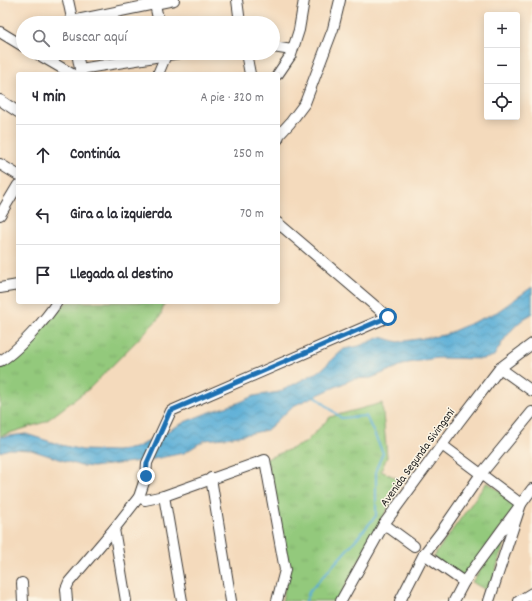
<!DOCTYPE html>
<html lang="es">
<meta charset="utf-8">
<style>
:root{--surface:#fff;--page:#f2f2f3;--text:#2b2b33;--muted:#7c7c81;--line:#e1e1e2}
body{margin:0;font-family:Dekko,sans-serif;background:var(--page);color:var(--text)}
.controls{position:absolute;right:12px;top:12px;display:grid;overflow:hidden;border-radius:4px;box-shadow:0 2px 10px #0003}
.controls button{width:36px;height:36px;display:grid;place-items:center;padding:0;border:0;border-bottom:1px solid var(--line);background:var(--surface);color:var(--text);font:20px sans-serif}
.stop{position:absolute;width:12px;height:12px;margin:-9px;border:3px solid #1f6fb2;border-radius:50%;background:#fff}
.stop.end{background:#1f6fb2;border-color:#fff;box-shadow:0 1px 4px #0008}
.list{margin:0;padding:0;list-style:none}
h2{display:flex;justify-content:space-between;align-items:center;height:52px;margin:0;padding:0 16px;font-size:17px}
h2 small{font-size:13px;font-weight:400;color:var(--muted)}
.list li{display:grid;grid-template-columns:26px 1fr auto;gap:12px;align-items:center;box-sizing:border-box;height:60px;padding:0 16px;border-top:1px solid var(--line)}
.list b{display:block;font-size:15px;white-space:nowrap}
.list em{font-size:13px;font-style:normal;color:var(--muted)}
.icon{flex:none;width:22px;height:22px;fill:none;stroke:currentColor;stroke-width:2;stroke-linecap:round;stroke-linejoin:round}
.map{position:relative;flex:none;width:532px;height:601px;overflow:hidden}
.search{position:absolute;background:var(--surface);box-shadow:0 2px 10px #0003;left:16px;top:16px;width:264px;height:44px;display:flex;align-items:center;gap:10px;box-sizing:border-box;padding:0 14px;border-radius:22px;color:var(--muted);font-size:15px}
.panel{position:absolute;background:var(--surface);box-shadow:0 2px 10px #0003;left:16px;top:72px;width:264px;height:232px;border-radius:4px}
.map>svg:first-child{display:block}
</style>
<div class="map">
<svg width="532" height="601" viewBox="0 0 532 601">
<defs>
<pattern id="grass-tufts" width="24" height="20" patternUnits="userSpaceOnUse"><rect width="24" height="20" fill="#93c97c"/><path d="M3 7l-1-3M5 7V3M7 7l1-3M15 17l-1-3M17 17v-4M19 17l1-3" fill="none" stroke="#7eac6b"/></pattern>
<pattern id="water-waves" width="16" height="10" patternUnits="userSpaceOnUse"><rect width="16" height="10" fill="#5bafd7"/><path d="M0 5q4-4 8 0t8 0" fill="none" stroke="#4a8eae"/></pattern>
</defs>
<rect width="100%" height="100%" fill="#fcf5e5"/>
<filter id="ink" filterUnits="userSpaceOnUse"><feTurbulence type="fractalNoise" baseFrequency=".025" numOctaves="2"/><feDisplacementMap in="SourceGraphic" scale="8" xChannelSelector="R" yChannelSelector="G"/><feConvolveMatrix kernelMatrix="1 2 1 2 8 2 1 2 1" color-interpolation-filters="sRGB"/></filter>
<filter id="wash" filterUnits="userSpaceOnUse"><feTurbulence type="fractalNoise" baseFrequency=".012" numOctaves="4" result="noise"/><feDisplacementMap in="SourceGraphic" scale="16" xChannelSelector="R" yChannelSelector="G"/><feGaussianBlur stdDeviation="0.9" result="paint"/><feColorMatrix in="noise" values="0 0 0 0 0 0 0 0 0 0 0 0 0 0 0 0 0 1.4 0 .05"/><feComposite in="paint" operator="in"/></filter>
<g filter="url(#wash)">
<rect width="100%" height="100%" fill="#f4dabc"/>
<!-- grass -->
<g fill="url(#grass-tufts)" stroke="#58724c">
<path d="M67,302h98l-5,15 -70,71 -45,34 -45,14v-74l22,-13z"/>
<path d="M382,403l5,54 -6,14 22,10 -66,120h-55l7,-32 -23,-110 39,-16 25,-26z"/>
<path d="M487,482l31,22 -54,75 -31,-22z"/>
<path d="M508,531l-19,61 -17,-10z"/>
</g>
<!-- water -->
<path fill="url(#water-waves)" stroke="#3c667a" d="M532,287v27c-18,9 -28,25 -38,42l-10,3 -47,-1 -29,5 -37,15 -18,1 -60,27 -26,24 -34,7 -28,3 -21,13 -35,7 -56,7 -12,-1 -50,-16 -22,-1 -9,3v-15l26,-3 35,11 21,5 34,1 19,-3 52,-27 20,-8 31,-10 16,-7 25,-4 42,-22 23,-21 15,-3 22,-9 17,5 46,-7 53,-23z"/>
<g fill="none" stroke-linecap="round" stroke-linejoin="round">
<!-- stream -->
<path stroke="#5bafd7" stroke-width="2" d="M306,601l3,-9 36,-40 31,-36v-47l7,-16 -17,-37 -25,2 -27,-23"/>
</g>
</g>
<g filter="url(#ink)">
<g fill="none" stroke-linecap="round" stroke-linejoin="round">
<!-- minor casing -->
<g stroke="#3c3834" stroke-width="12">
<g id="minor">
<path d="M68,0l5,23"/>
<path d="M154,0l5,23"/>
<path d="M237,0l3,23"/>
<path d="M72,21l102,-21"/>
<path d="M0,32l23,14"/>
<path d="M273,47l19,3"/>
<path d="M36,53l36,21"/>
<path d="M77,53l4,21"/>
<path d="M246,53l4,21"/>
<path d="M80,69l100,-16"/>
<path d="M158,74l8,-19v-2"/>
<path d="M278,74l13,-19 8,-25 5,-30"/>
<path d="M0,100l18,12"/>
<path d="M278,139l1,-4 11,-12 15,-20 28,-74 7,-29"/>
<path d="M0,164l18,11"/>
<path d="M0,215l18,-30"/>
<path d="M0,288l18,-3"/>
<path d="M0,361c15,-7 48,-44 57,-59"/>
<path d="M500,368l32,23"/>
<path d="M442,445l79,59 -32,97"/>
<path d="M211,478l20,123"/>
<path d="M164,496l18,105"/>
<path d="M139,497l6,3 19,-4 101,-36 20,110 -8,31"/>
<path d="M384,524l30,22"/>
<path d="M114,529l12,72"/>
<path d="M424,554l40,28"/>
<path d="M22,583l1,18"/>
<path d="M67,601l-1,-12 3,-7 45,-53 25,-32 7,-21 1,-13 24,-52 217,-94 -110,-94"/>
<path d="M341,601l43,-77 74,-101 42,-55 32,-24"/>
<path d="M400,601l24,-47 17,-22 40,-58 51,-62"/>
<path d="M454,601l10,-19 68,-93"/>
<path d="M519,601l13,-8"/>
</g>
</g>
<!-- minor -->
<use href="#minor" stroke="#fff" stroke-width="10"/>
</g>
</g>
<g fill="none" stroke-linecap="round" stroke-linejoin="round" filter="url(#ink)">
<!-- route -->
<path stroke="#1f6fb2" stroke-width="5" d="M146,476l1,-13 23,-52 218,-94"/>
</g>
<g text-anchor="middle" stroke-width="3" stroke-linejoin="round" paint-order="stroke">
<!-- street labels -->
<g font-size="12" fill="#1c1c1c" stroke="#fcf5e5">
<text transform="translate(417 457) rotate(-54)" y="4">Avenida Segunda Sivingani</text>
</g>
</g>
</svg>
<div class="controls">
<button>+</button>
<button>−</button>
<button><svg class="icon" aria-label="locate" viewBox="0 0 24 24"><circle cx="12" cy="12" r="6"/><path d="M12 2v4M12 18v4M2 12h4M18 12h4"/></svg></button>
</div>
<div class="stop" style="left:388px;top:317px"></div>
<div class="stop end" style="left:146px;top:476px"></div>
<div class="search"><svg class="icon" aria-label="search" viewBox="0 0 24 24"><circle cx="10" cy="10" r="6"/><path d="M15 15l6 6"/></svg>Buscar aquí</div>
<section class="panel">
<h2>4 min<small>A pie · 320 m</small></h2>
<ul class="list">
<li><svg class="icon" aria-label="ahead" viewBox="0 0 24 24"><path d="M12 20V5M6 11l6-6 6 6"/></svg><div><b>Continúa</b></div><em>250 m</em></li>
<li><svg class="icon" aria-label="left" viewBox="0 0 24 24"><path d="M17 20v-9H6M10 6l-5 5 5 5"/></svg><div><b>Gira a la izquierda</b></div><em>70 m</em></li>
<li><svg class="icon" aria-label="arrive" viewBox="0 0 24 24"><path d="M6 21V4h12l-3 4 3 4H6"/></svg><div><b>Llegada al destino</b></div></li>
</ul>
</section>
</div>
